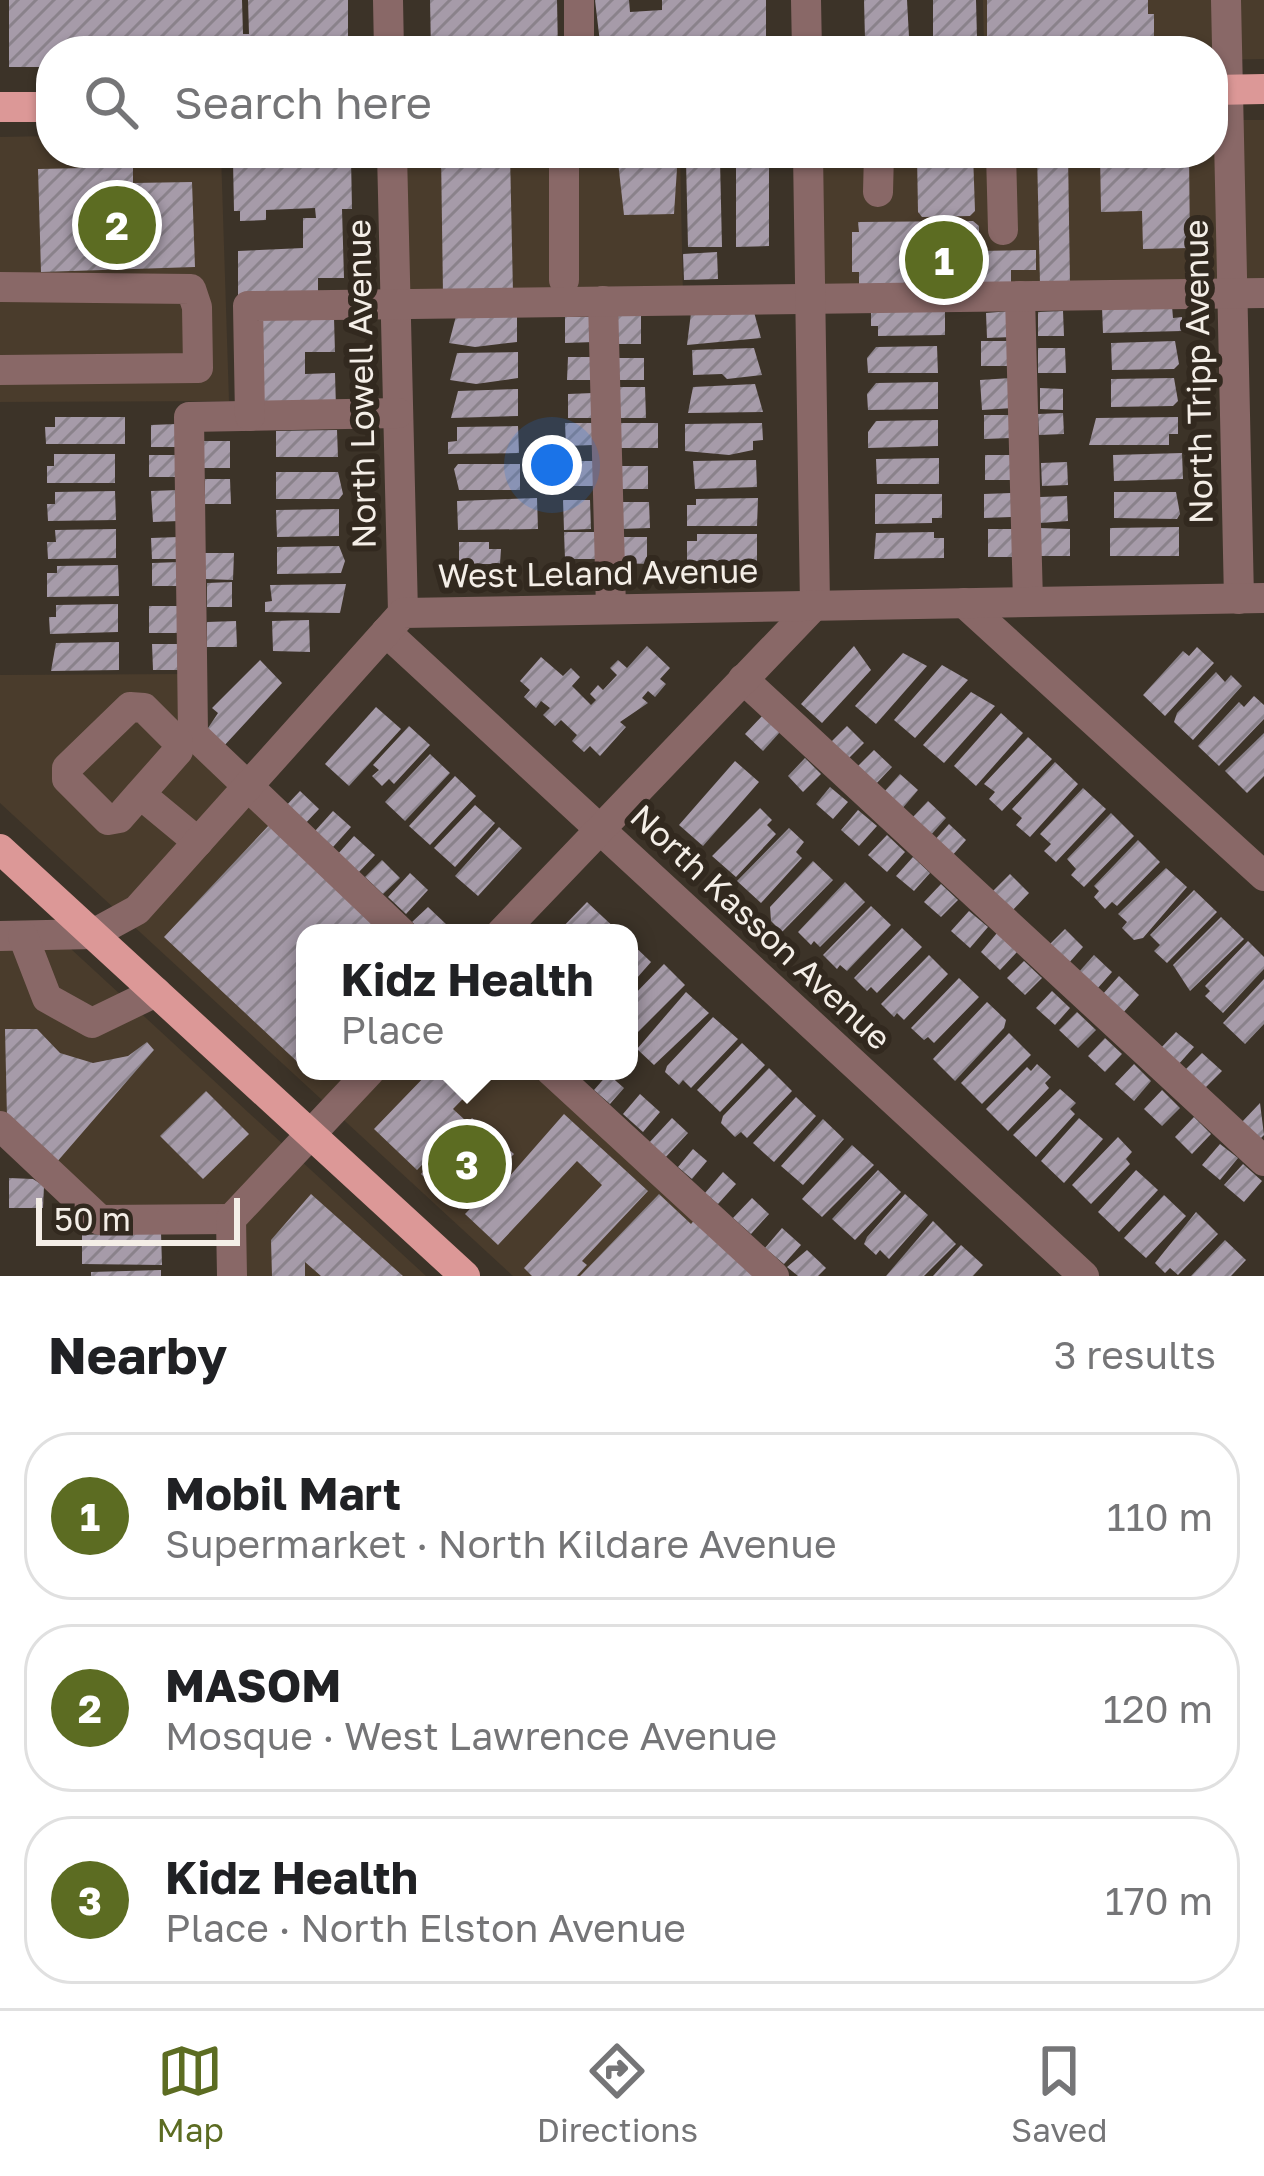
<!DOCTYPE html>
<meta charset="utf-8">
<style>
:root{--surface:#fff;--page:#f2f2f2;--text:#202124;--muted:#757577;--line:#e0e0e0;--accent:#5c6c22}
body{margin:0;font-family:"Golos Text",sans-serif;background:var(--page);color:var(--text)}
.scale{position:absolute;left:36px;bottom:30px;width:204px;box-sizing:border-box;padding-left:12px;border:6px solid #f4eee7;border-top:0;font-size:33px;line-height:42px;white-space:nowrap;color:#f4eee7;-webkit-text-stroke:9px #32291f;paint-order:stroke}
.you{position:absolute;left:552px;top:465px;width:42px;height:42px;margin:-30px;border:9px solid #fff;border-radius:50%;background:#1a73e8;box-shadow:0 0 0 18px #1a73e833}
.badge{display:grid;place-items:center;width:78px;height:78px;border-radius:50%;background:var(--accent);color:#fff;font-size:39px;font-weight:700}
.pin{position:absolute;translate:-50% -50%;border:6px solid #fff;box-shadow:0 3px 12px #0006}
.popup{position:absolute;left:296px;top:924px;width:342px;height:156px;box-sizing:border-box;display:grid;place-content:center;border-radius:24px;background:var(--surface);filter:drop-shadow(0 3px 9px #0005);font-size:39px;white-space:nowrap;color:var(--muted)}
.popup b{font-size:45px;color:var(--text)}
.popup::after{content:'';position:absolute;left:50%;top:100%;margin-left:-24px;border:24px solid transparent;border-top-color:var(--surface)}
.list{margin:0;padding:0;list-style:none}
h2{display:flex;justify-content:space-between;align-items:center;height:156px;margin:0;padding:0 48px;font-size:51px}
h2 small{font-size:39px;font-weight:400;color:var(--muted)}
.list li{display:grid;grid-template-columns:78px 1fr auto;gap:36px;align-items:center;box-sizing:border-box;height:168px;margin:0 24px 24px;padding:0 24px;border:3px solid var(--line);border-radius:48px}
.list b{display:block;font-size:45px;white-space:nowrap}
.list p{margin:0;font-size:39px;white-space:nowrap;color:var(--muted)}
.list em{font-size:39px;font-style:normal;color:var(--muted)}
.icon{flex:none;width:66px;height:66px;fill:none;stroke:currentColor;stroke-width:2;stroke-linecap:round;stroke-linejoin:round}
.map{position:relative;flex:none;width:1264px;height:1276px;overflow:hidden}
.search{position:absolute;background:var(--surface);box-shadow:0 3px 9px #0004;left:36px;right:36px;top:36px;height:132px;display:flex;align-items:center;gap:30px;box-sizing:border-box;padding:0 42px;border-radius:48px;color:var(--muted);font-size:45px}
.sheet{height:732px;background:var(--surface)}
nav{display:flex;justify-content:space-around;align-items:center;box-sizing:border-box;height:168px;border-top:3px solid var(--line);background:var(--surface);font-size:33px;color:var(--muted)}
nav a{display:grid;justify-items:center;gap:6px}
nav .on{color:var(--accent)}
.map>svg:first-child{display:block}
</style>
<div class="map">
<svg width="1264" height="1276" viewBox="0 0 1264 1276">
<defs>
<pattern id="building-hatch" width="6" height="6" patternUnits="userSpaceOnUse" patternTransform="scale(3)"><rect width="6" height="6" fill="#a69ba9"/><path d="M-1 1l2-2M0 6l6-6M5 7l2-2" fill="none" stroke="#8a828b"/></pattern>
</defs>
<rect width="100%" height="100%" fill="#3c3328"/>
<!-- built -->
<g fill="#4a3c2c">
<path d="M983,0h281v59l-51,1v-9h-229z"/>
<path d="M1213,120h51v167l-450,6 -2,-140h401z"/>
<path d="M51,136v17h170l8,248 -229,1v-265z"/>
<path d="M395,153h285l3,143 -285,5z"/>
<path d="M185,674l2,55 221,204h-103v138h253l222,205h-267l-513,-473v-128z"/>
<path d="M58,937l368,339h-188l-1,-60 -134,2 -103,-98v-180z"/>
</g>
<!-- building -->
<g fill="url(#building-hatch)">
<path d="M9,0h233l1,34h6l-1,-34h100v51h-297v16h-42z"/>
<path d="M430,0h127l1,51h-127z"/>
<path d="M595,0h34l1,12 32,-2v-10h104v51h-165z"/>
<path d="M864,0h43l2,37 -44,2z"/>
<path d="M933,0h43l1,38 -44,1z"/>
<path d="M987,0h161v14h6v37h-167z"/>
<path d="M316,153l35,5 1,51h-10l2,69h-26v19l-80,1v-47l65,-3v-30h13l-1,-10 -49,2v10l-26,1v-10h-6l-1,-50 83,-3z"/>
<path d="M441,153h69l3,140 -70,2z"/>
<path d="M617,153h61l-4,61 -50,1z"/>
<path d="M973,153l2,58 -5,5 -48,1 -4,-5 -1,-57z"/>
<path d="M1037,153h31l2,131 -30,1z"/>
<path d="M1100,153h89l1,95 -47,1 -1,-38 -41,1z"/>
<path d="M769,159v87l-33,1v-87z"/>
<path d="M686,160h34l2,87h-34z"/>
<path d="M133,167v16l59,-1 3,85 -154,5 -3,-103z"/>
<path d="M973,221l6,5v25l57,-1v20h-25v15l-152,2v-15h-7v-40h7l-1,-10z"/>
<path d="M717,252l1,27 -34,1 -1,-26z"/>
<path d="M1172,306l1,12 9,-1v14l-79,2 -1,-26z"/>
<path d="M945,309v26l-67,1v-10h-7v-16z"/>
<path d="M1011,311l1,26 -25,1 -1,-25z"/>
<path d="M1063,311l1,25h-26v-24z"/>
<path d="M754,312l7,26 -74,7 4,-32z"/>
<path d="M456,316h61v26l-42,5 -26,-4z"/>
<path d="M616,316h25v28h-24z"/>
<path d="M565,317h29v25l-29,1z"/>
<path d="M334,318l1,34h-30v22l30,-1 1,35 -75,1 -2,-90z"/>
<path d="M981,341h27l1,25h-28z"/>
<path d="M1175,341l4,23 -5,5 -62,1 -1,-27z"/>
<path d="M937,346l1,27h-70l-1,-15 9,-11z"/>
<path d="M754,348l8,27 -35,4 -5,-5 -29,1 -1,-25z"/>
<path d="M1038,348h27l1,25h-28z"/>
<path d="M518,352v26l-42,6 -26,-4 7,-27z"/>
<path d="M568,357h24v23h-25z"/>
<rect x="618" y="358" width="26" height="22"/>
<path d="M1011,378l2,30 -31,2 -2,-30z"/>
<path d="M1174,378l4,23 -5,5 -62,1v-28z"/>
<path d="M938,382v27l-70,1 -1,-16 9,-11z"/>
<path d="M755,384l8,28 -75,1 5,-26z"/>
<path d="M619,387h26l1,31h-27z"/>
<path d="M1040,388l23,1v21l-23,-1z"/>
<path d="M518,389v27l-67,2 7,-27z"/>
<path d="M593,393v25h-25v-24z"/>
<path d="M1063,413l1,21 -25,1 -1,-21z"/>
<path d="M984,415h27v23l-27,1z"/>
<path d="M55,417h70v27h-79l-1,-17h10z"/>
<path d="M1178,417v17h-9v11h-80l7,-27z"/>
<path d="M938,420v26l-70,2v-16l8,-11z"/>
<path d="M565,423h28v22l-27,1z"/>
<rect x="620" y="423" width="38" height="25"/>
<path d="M762,423l1,17 -10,1v9l-24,5 -44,-4v-27z"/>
<path d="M176,424l-1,23h-24v-22z"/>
<path d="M518,426l1,27 -71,1v-12l9,-1v-14z"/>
<path d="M337,430l1,27h-62v-26z"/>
<rect x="204" y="441" width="26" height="27"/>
<path d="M1182,453l1,26 -69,2 -1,-26z"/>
<path d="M54,454h61v29h-68v-17h7z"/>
<path d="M149,455h28l-1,22h-27z"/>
<rect x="985" y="455" width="28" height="25"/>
<path d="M939,458v26h-62l-1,-25z"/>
<path d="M756,460l1,27 -62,2 -2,-28z"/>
<rect x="563" y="461" width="31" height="25"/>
<path d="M1067,462l1,23 -26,1 -1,-23z"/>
<path d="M458,464h62v26h-61l-5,-21z"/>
<path d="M621,466h27v23h-28z"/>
<path d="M276,472h62l5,22 -4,5h-63z"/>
<path d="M205,479h25l1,25h-26z"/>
<path d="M179,490v31l-26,1 -2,-31z"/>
<path d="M115,491l1,29 -68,1 -1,-17h8v-12z"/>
<path d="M1114,492h62l4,22 -3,5 -63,-1z"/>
<path d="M1011,493v24l-27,1v-24z"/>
<path d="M875,494h67v24h-10v5l-57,1z"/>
<path d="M1067,496l1,25 -28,2v-26z"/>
<path d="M537,498l1,31 -80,1 -1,-29z"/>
<path d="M758,498l-1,28h-70v-21h9v-6z"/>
<path d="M563,500h27l1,29 -27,1z"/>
<path d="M621,502h28l1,26 -29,1z"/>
<path d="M339,509v27l-62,1 -1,-27z"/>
<path d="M1179,527v29h-69v-28z"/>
<path d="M1039,528l31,1v27h-31z"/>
<path d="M116,529v29l-68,1 -1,-17h9l-1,-12z"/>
<rect x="988" y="529" width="26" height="28"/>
<path d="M564,532h31v27h-30z"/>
<path d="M934,532v6h10v20l-70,1 2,-26z"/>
<path d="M697,534h60v28h-70v-21h10z"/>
<path d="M178,537l1,22h-27l-1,-21z"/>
<path d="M623,537h24v27l-25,-1z"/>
<path d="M459,542h30v7h12l-1,15h-41z"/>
<path d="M339,546l6,15 -4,12 -64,1v-27z"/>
<path d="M205,553h29l-1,27 -28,-1z"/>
<path d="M180,562v24h-28v-23z"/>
<path d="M118,565l1,31 -72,1v-24h10v-7z"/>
<path d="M232,582v25h-25v-24z"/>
<path d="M346,584l-6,29 -75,-1v-10l7,-1 -2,-16z"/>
<path d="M118,604v28l-68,2 -1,-17h7v-12z"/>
<rect x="149" y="606" width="29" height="27"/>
<path d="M309,620l1,32 -37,-1 -1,-30z"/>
<path d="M236,621l1,26h-30v-25z"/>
<path d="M119,642v28l-68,1 5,-28z"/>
<path d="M152,644h25l1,26h-25z"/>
<path d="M647,646l23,22 -10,11 6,5 -11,13 -7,-6 -6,7 6,5 -28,19 6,5 -26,29 -10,-10 -6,6 -12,-11 5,-6 -16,-15 -6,6 -12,-11 7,-7 -9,-7 -5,7 -12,-11 6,-7 -10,-9 21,-24 22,19 8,-8 9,9 -8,9 19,19 5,-5 -6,-6 8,-9 5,5 14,-15 -7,-7 8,-8 9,8z"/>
<path d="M854,646l17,24 -49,53 -21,-19z"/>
<path d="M1197,647l17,16 -49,53 -22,-21 40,-44 6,5z"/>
<path d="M903,653l24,13 -51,58 -21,-18z"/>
<path d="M260,660l22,23 -59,64 -17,-16 12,-18 -6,-5z"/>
<path d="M942,665l26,15 -53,58 -21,-18z"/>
<path d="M1216,672l9,10 6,-7 11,11 -49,54 -19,-18 3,-9z"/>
<path d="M971,692l24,14 -51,57 -21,-18z"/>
<path d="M1254,696l10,9v14l-45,47 -21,-20 41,-44 5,5z"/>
<path d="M376,707l25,22 -52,57 -24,-22z"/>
<path d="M1001,713l22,20 -47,53 -22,-20z"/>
<path d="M762,716l18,16 -17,19 -18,-17z"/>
<path d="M409,726l21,19 -36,39 -5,-5 -7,7 -10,-10 7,-6 -6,-5z"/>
<path d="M847,726l17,17 -17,17 -18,-16z"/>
<path d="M1264,733v43l-17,17 -22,-22z"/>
<path d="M1028,737l24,22 -50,52 -13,-12 6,-7 -11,-8z"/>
<path d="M874,750l18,17 -17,18 -18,-18z"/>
<path d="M430,754l20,19 -45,48 -20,-19z"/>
<path d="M805,758l16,16 -18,18 -15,-16z"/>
<path d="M735,761l24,21 -56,64 -24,-21z"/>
<path d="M1055,762l23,22 -48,53 -14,-12 6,-7 -10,-9z"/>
<path d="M900,774l18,16 -17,20 -18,-17z"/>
<path d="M455,776l21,20 -46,49 -21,-19z"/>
<path d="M830,787l18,15 -15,17 -17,-15z"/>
<path d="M1083,788l23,21 -50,53 -12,-11 7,-7 -11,-10z"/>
<path d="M300,791l19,18 -17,18 -19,-18z"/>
<path d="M928,801l18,17 -16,18 -19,-17z"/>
<path d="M475,805l20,18 -40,44 -21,-19z"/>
<path d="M760,808l12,12 -5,5 9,9 -40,43 -24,-21z"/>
<path d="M858,810l19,16 -18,20 -18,-16z"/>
<path d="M333,811l18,16 -18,20 -18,-16z"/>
<path d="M1111,813l23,23 -50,51 -13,-12 5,-6 -9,-10z"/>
<path d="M270,824l116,109h-81v136l-141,-132z"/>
<path d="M949,824l17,16 -15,17 -18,-15z"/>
<path d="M499,827l23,21 -44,48 -23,-20z"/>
<path d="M789,828l15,14 -8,10 6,6 -41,45 -24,-22z"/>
<path d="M887,835l18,17 -18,20 -19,-17z"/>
<path d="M354,836l21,19 -17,18 -21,-18z"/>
<path d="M1138,840l22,22 -43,44 -5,-4 -7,7 -11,-12 5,-6 -5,-5z"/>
<path d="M913,857l17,16 -16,18 -18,-15z"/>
<path d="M382,860l18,18 -17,16 -18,-17z"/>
<path d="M813,861l20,19 -51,52 -11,-11 -1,-14z"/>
<path d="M1166,868l21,19 -44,51 -9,2 -12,-12 5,-6 -9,-8z"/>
<path d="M410,873l18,17 -22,24 -18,-17z"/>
<path d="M1010,874l19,19 -18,19 -20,-19z"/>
<path d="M845,882l20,20 -45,45 -6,-6 -3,4 -13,-13z"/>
<path d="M941,884l17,16 -17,17 -17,-15z"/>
<path d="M1194,890l23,22 -50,51 -13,-12 6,-6 -10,-10z"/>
<path d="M587,902l33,31h-63z"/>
<path d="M871,906l20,19 -44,46 -7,-6 -3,4 -14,-14z"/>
<path d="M428,907l19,18 -8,8h-15l-12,-11z"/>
<path d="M969,911l19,16 -18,21 -19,-17z"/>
<path d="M1221,917l23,22 -54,52 -17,-26z"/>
<path d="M902,928l20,19 -45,46 -6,-6 -4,4 -13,-13z"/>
<path d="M1065,929l18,18 -15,17 -20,-18z"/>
<path d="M997,933l20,19 -17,18 -19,-18z"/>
<path d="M629,941l22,21 -22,25z"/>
<path d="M1248,941l16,16v12l-41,44 -18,-17 5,-5 -5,-5z"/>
<path d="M929,955l19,19 -44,46 -7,-7 -3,4 -13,-13z"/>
<path d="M1094,955l18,17 -15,17 -19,-16z"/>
<path d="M1024,961l18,17 -17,17 -18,-17z"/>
<path d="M664,964l21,21 -52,52 -4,-37z"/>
<path d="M1119,976l20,19 -17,19 -20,-19z"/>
<path d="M959,978l20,19 -45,46 -6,-6 -4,3 -13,-12z"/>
<path d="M1264,979v45l-19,20 -22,-21z"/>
<path d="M1052,991l18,17 -15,17 -19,-17z"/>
<path d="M686,992l23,21 -55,52 -17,-16z"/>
<path d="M987,1002l19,18 -2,8 -49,53 -22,-22z"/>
<path d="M1077,1012l19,18 -18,18 -19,-18z"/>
<path d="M713,1017l25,22 -47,49 -8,-8 -4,5 -14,-13 2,-6z"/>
<path d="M5,1029h32l23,24 33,10 35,-7 19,-14 7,8 -98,113 -49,-45z"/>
<path d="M1176,1032l18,15 -17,19 -18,-16z"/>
<path d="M1009,1033l22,22 -49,49 -21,-21z"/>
<path d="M1105,1038l17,16 -17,18 -17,-16z"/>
<path d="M742,1043l23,22 -45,47 -23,-22z"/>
<path d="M1202,1053l20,18 -19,19 -20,-18z"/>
<path d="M1037,1064l14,13 -6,6 4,5 -41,43 -22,-22 41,-42 4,4z"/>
<path d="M1134,1064l17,17 -17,20 -19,-17z"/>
<path d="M769,1068l23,23 -45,47 -6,-6 -6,5 -14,-14 2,-7z"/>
<path d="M430,1071h60l-37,38 12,11 -48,50 -43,-41z"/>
<path d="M608,1074l16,14 -14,16 -16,-14z"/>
<path d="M1060,1089l16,14 -6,6 5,5 -39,43 -23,-22z"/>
<path d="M1162,1090l18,18 -18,18 -18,-17z"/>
<path d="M206,1091l43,43 -46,45 -43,-43z"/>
<path d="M640,1094l20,18 -17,20 -20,-18z"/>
<path d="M796,1097l20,19 -42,46 -21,-19z"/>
<path d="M1260,1103l4,32 -5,5 -18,-17z"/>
<path d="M564,1114l84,77 -66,70 5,4 -10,11h-45l-8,-8 78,-83 -25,-24 -79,84 -33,-31 31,-32 5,4z"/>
<path d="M1194,1117l17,17 -19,20 -17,-17z"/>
<path d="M472,1118l42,36 -55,55 -38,-35z"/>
<path d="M672,1118l16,15 -24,26 -16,-15z"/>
<path d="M1079,1118l24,21 -39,44 -23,-22z"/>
<path d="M823,1119l21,20 -41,46 -22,-19z"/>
<path d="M1118,1137l14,15 -6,7 4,5 -39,40 -19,-19z"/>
<path d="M1220,1144l18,14 -18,22 -18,-15z"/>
<path d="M852,1145l22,20 -52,52 -20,-18z"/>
<path d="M693,1149l14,12 -15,18 -14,-12z"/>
<path d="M1243,1164l19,17 -18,21 -20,-17z"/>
<path d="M878,1170l23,22 -46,48 -23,-21z"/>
<path d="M1136,1170l22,20 -39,42 -21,-20z"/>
<path d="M723,1172l13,12 -18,20 -13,-11z"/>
<path d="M9,1178l24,1 11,7 -1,22h-34z"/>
<path d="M311,1194l92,82h-82l-16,-14v14h-33l-1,-36z"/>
<path d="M659,1194l32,30 6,-7 61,59h-178z"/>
<path d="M905,1194l23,21 -39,44 -9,-9 -4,5 -12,-11 3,-7z"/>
<path d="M1164,1195l22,21 -40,42 -22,-20z"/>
<path d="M752,1198l17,16 -18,20 -18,-16z"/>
<path d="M1196,1212l22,22 -40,41 -8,-7 -5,5 -10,-10z"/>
<path d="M933,1221l23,23 -32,32h-38z"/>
<path d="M782,1228l19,17 -17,19 -19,-16z"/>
<path d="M161,1232l1,33 -80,-1v-29z"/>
<path d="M1225,1240l21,20 -15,16h-40z"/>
<path d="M961,1245l22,20 -10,11h-40z"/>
<path d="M807,1250l19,18 -8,8h-20l-11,-9z"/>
<path d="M161,1270v6h-70v-4z"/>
</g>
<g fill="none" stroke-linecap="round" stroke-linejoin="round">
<!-- minor -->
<g stroke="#896867" stroke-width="30">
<path d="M388,0l1,51"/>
<path d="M579,0v51"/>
<path d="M806,0l1,51"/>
<path d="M1226,0l13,599"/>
<path d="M392,153l11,460"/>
<path d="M564,153v127"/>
<path d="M1001,153l2,77"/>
<path d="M878,192l1,-39"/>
<path d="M0,287l191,2 6,18 1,61 -198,2"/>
<path d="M1020,296l8,306"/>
<path d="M603,301l8,308"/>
<path d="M398,413l-209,4 4,317 209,199"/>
<path d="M250,416l-2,-110 1016,-13"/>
<path d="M964,603l300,273"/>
<path d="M386,632l698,644"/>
<path d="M743,679l521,482"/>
<path d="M140,794l38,-43v-9l-34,-34 -14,-1 -63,61v11l41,41 11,-2 21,-24 58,48"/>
<path d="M501,933l314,-328 -7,-452"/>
<path d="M0,936l93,-2 44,-24 266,-297 861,-15"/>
<path d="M23,936l24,62 45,25 64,-31"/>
<path d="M551,1071l223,205"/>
<path d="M0,1126l100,94 131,-1"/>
<path d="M232,1276l-1,-57 139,-148"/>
</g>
<!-- major -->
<g stroke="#dc9897" stroke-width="30">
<path d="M1213,90l51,-1"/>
<path d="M0,107h51"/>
<path d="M0,849l465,427"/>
</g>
</g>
<g text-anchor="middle" stroke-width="12" stroke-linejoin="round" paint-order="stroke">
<!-- street labels -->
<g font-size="33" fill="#f4eee7" stroke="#32291f">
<text transform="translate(1198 372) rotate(-91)" y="12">North Tripp Avenue</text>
<text transform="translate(361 384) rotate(-91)" y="12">North Lowell Avenue</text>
<text transform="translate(598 573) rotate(-1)" y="12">West Leland Avenue</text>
<text transform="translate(761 927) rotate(43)" y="12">North Kasson Avenue</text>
</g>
</g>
</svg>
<div class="scale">50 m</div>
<div class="you"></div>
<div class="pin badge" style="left:944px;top:260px">1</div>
<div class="pin badge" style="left:117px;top:225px">2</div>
<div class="pin badge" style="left:467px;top:1164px">3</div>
<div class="popup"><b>Kidz Health</b>Place</div>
<div class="search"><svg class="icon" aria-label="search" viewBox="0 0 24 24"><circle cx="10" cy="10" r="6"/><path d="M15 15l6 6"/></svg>Search here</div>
</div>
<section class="sheet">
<h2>Nearby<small>3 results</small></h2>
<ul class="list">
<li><span class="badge">1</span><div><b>Mobil Mart</b><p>Supermarket · North Kildare Avenue</p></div><em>110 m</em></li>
<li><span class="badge">2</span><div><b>MASOM</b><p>Mosque · West Lawrence Avenue</p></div><em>120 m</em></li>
<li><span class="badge">3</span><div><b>Kidz Health</b><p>Place · North Elston Avenue</p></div><em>170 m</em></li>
</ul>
</section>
<nav>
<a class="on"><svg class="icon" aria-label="map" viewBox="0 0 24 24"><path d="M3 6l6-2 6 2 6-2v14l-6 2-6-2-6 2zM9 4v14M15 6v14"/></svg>Map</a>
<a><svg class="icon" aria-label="directions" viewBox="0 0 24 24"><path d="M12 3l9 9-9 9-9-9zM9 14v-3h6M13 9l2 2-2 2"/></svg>Directions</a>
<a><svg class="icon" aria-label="saved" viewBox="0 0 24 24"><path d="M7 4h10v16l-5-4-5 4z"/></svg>Saved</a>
</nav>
